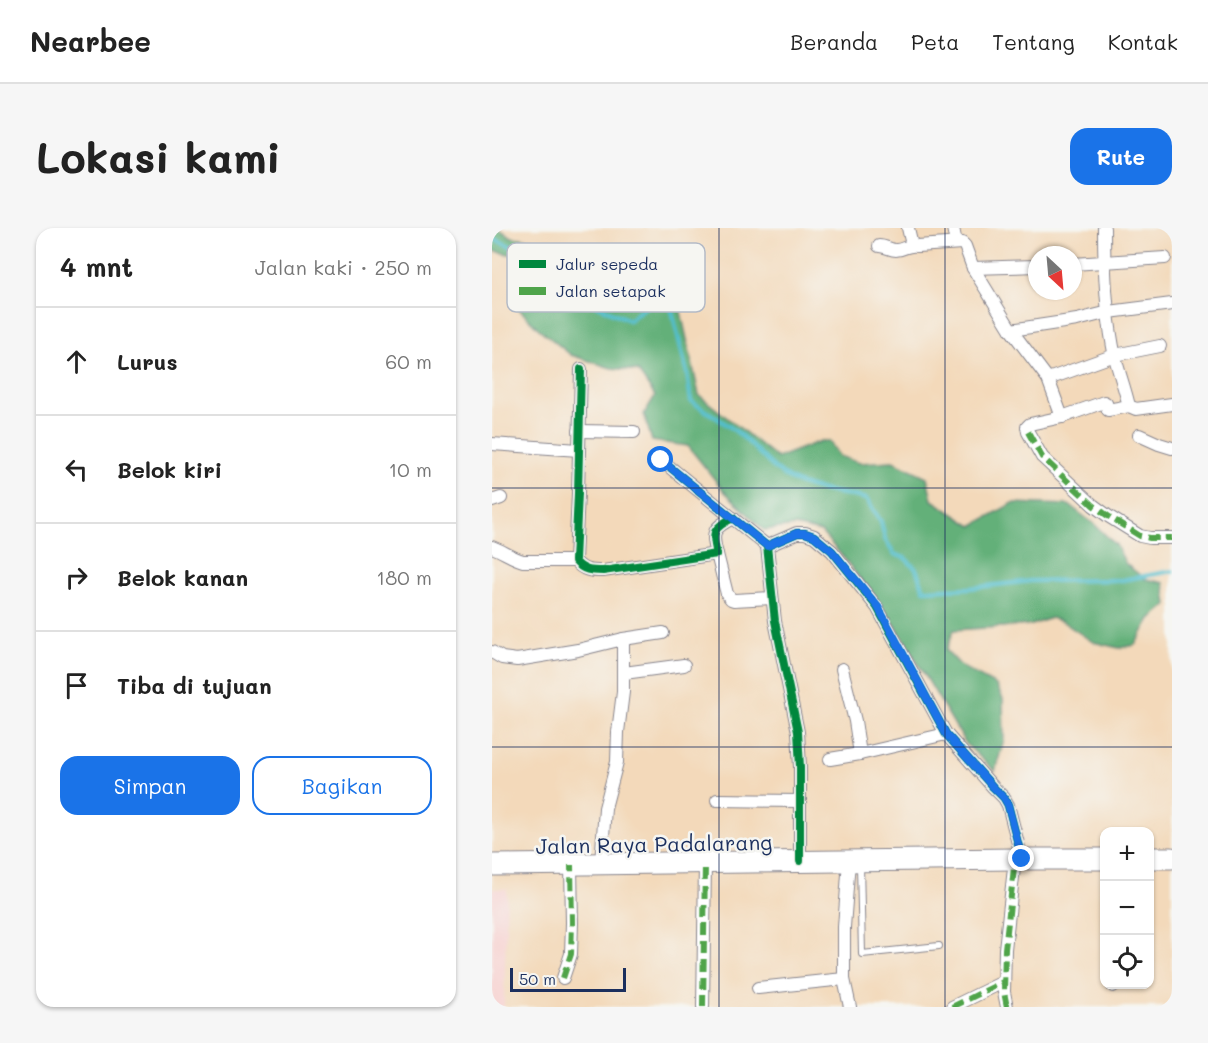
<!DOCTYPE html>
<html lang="id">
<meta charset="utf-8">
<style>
:root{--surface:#fff;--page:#f6f6f6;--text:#222;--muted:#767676;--line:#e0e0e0;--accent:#1a73e8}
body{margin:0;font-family:Mali,sans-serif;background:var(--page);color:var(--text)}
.controls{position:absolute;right:18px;bottom:18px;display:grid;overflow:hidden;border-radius:12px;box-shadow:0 2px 4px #0004}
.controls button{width:54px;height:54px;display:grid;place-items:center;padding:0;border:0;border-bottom:2px solid var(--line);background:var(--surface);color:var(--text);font:30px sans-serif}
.compass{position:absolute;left:536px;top:18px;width:54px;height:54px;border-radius:50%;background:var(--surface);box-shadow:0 2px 4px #0004;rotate:154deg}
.scale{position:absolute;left:18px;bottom:15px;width:116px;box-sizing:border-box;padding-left:6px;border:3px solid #1b2f5e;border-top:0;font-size:16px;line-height:21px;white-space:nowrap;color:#1b2f5e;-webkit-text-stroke:4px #f6f6f2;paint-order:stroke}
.stop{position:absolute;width:18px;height:18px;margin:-14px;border:4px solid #1a73e8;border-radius:50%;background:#fff}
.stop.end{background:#1a73e8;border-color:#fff;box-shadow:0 2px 6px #0008}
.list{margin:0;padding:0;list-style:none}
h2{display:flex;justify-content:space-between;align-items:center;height:78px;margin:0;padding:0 24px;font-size:26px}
h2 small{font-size:20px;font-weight:400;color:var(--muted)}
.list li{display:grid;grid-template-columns:39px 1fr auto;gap:18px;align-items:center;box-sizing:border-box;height:108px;padding:0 24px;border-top:2px solid var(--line)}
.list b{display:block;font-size:22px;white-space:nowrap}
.list em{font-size:20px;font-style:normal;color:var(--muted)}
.actions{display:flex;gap:12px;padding:18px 24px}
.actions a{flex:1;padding:14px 0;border:2px solid var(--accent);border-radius:18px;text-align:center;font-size:21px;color:var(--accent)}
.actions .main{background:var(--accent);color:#fff}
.icon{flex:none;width:33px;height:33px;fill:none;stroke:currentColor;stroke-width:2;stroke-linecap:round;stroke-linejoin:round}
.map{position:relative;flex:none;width:680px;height:779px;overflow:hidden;border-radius:18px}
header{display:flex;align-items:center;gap:36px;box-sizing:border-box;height:84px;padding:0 30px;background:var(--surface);border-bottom:2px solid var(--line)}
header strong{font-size:28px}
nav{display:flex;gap:33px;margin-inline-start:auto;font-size:21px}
.intro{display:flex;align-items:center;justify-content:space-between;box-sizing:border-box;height:144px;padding:0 36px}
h1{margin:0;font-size:42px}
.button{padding:15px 27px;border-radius:18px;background:var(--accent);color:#fff;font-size:21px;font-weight:700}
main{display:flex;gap:36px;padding:0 36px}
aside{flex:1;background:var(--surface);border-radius:18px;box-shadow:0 2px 4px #0004}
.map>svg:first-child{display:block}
</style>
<header>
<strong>Nearbee</strong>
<nav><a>Beranda</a><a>Peta</a><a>Tentang</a><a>Kontak</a></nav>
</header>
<div class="intro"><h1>Lokasi kami</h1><a class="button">Rute</a></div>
<main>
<aside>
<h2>4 mnt<small>Jalan kaki · 250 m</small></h2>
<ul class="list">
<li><svg class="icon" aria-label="ahead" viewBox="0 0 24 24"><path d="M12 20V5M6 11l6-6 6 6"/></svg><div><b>Lurus</b></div><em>60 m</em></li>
<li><svg class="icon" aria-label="left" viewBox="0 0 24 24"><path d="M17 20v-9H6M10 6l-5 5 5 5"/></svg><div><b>Belok kiri</b></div><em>10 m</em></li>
<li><svg class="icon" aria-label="right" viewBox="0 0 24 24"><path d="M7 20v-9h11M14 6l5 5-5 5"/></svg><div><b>Belok kanan</b></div><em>180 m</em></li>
<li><svg class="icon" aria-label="arrive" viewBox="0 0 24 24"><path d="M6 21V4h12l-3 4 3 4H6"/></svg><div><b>Tiba di tujuan</b></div></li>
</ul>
<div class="actions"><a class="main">Simpan</a><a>Bagikan</a></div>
</aside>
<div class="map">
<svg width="680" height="779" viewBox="0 0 680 779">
<rect width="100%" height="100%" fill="#f6f6f2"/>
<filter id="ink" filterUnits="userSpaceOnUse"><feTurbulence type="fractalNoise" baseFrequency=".0167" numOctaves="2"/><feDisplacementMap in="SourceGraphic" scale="12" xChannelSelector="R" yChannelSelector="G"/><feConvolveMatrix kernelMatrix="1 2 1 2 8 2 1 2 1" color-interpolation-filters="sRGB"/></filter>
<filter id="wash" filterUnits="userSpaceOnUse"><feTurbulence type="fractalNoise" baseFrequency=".008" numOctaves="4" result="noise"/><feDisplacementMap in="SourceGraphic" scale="24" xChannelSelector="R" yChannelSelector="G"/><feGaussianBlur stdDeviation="1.35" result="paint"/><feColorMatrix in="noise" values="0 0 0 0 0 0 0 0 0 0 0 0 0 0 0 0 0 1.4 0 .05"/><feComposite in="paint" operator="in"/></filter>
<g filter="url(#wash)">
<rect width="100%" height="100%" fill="#f3d9ba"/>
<!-- built -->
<path fill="#f7d0cf" d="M0,661h15l-3,118h-12z"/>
<!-- forest -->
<path fill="#64b079" stroke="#40706c" stroke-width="1.5" d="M0,0h5l15,9 23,3 18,11 29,35 47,15 32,-16 17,13 21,97 78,63 44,-17h8l10,15 20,7 34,-2 34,16 5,23 40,26 41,-23 56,2 25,19 22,21 10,19 19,15 19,4 3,22 -17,14 -15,26 -16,3 -26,-6 -30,-20 -12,-4 -19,7 -78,5 -8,20 16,17 34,18 7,14 1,41 -9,31 -29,-27 -71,-119 -51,-67 -23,-26 -26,-6 -31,4 -40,-39 -36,-45 -36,-5 -8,-27 11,-18 -17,-25 -27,-3 -40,-13 -32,-26 -22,-22 5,-32 -3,-19 -25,-5 -2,1z"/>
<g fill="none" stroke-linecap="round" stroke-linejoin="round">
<!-- stream -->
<path stroke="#52becc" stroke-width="4.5" d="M0,10l21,9 20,-2 9,7 17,27 30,23 40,18 29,-23 12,6 17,70 4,28c16,11 32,20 47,32 19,15 34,38 56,48 23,11 48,11 72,18l15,23 4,17 9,15 11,4 11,11 8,21 46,-2 61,-7 91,-1 50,-9"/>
</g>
</g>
<g filter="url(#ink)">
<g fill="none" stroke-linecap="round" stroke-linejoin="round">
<!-- service casing -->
<g stroke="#87848c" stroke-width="8">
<path id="service" d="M368,636l2,90 77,-8"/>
</g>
<!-- minor casing -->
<g stroke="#87848c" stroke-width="14">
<g id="minor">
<path d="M416,0l4,17"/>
<path d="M461,0l3,15"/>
<path d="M612,0c0,43 2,87 11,129 4,16 10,32 14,49l7,3 36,-5"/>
<path d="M387,18c6,0 12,4 17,4 8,0 11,-6 21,-4l45,-3 3,3 8,22 38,62 37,49 14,38"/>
<path d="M581,36l92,-6"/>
<path d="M481,40l64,-2"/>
<path d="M519,102l66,-10 32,-8 63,-8"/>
<path d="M89,141l-3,124 -3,68c8,10 16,10 28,10l114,-17c-6,-22 -4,-26 16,-36"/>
<path d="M556,151l67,-24 45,-9"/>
<path d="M637,178l-21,4 -2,-7 -2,-1 -42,15 -32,7 -3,3 1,5 14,25 51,48 15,11 32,20 10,2h22"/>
<path d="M87,203l55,1"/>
<path d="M647,207l20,9 13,4"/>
<path d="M0,216l87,6"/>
<path d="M169,232l106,86 8,75 23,111 2,35v94"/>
<path d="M0,273l9,-3"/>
<path d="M275,318l30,-13h8l9,3 18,15 45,56 69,127 47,53 11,11 4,7 14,54"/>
<path d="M0,319c11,4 20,11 31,14h52"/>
<path d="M225,326l10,40 4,5 3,1 38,-2"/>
<path d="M0,424l10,6 15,2 61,-10 45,-11 40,-6"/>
<path d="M350,441l13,52 5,33"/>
<path d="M132,445l60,-8"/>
<path d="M338,531l30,-5 86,-20"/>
<path d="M225,572l82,1"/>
<path d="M357,633l-5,66v52l6,28"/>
<path d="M109,636l4,-56 12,-46 1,-30 5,-40v-53"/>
<path d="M71,750l8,-24 1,-31 -1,-58"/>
<path d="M621,758v-2"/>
<path d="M266,760l86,-9"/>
<path d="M211,779l2,-144"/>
<path d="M460,779l51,-25"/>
<path d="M515,779l-3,-15 1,-43 10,-90"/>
</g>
</g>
<!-- trunk casing -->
<g stroke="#87848c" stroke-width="23">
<g id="trunk">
<path d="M658,630h22"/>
<path d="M0,637l523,-6h89"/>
</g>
</g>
<!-- service -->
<use href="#service" stroke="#fff" stroke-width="6"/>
<!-- minor -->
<use href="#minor" stroke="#fff" stroke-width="12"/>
<!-- trunk -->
<use href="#trunk" stroke="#fff" stroke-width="21"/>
<!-- quiet -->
<g stroke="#4fa44a" stroke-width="6" stroke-dasharray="12 6" stroke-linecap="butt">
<path d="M536,204l14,25 51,48 15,11 32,20 10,2h22"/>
<path d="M71,750l8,-24 1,-31 -1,-58"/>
<path d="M621,758v-2"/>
<path d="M211,779l2,-144"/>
<path d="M460,779l51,-25"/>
<path d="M515,779l-3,-15 1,-43 10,-90"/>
</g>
<!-- cycleway casing -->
<g stroke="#f6f6f2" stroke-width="11">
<g id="cycleway">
<path d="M89,141l-3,124 -3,68c8,10 16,10 28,10l114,-17c-6,-22 -4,-26 16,-36"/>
<path d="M169,232l106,86 8,75 23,111 2,35v94"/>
<path d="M275,318l30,-13h8l9,3 18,15 45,56 69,127 47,53 11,11 4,7 14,54"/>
</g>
</g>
<!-- cycleway -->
<use href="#cycleway" stroke="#00873e" stroke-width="8"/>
</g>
</g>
<g fill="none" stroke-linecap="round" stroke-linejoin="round" filter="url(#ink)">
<!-- route -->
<path stroke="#1a73e8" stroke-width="8" d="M169,232l106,86 30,-13h8l9,3 18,15 46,56 68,127 47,53 11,11 4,7 14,54"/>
</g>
<!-- grid -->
<path fill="none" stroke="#1b2f5e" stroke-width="1.5" stroke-opacity="0.55" d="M227,0v779M453,0v779M0,260h680M0,519h680"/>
<g text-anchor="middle" stroke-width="5" stroke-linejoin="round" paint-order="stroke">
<!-- street labels -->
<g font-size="21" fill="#1b2f5e" stroke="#f6f6f2">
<text transform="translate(162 617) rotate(-1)" y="7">Jalan Raya Padalarang</text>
</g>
</g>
<!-- legend -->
<rect x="15" y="15" width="198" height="69" rx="9" fill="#f6f6f2" stroke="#b4bac6" stroke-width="1.5"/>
<rect x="27" y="32" width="27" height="8" fill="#00873e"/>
<rect x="27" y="59" width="27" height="8" fill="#4fa44a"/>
<g font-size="16" fill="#1b2f5e">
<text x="64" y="42">Jalur sepeda</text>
<text x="64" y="69">Jalan setapak</text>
</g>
</svg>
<div class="controls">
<button>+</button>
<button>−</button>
<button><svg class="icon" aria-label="locate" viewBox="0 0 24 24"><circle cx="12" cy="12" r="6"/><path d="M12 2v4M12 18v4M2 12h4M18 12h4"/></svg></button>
</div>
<svg class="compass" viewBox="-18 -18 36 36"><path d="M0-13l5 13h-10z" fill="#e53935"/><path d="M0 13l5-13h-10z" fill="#767676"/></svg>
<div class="scale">50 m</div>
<div class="stop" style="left:169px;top:232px"></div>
<div class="stop end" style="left:530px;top:631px"></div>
</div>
</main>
